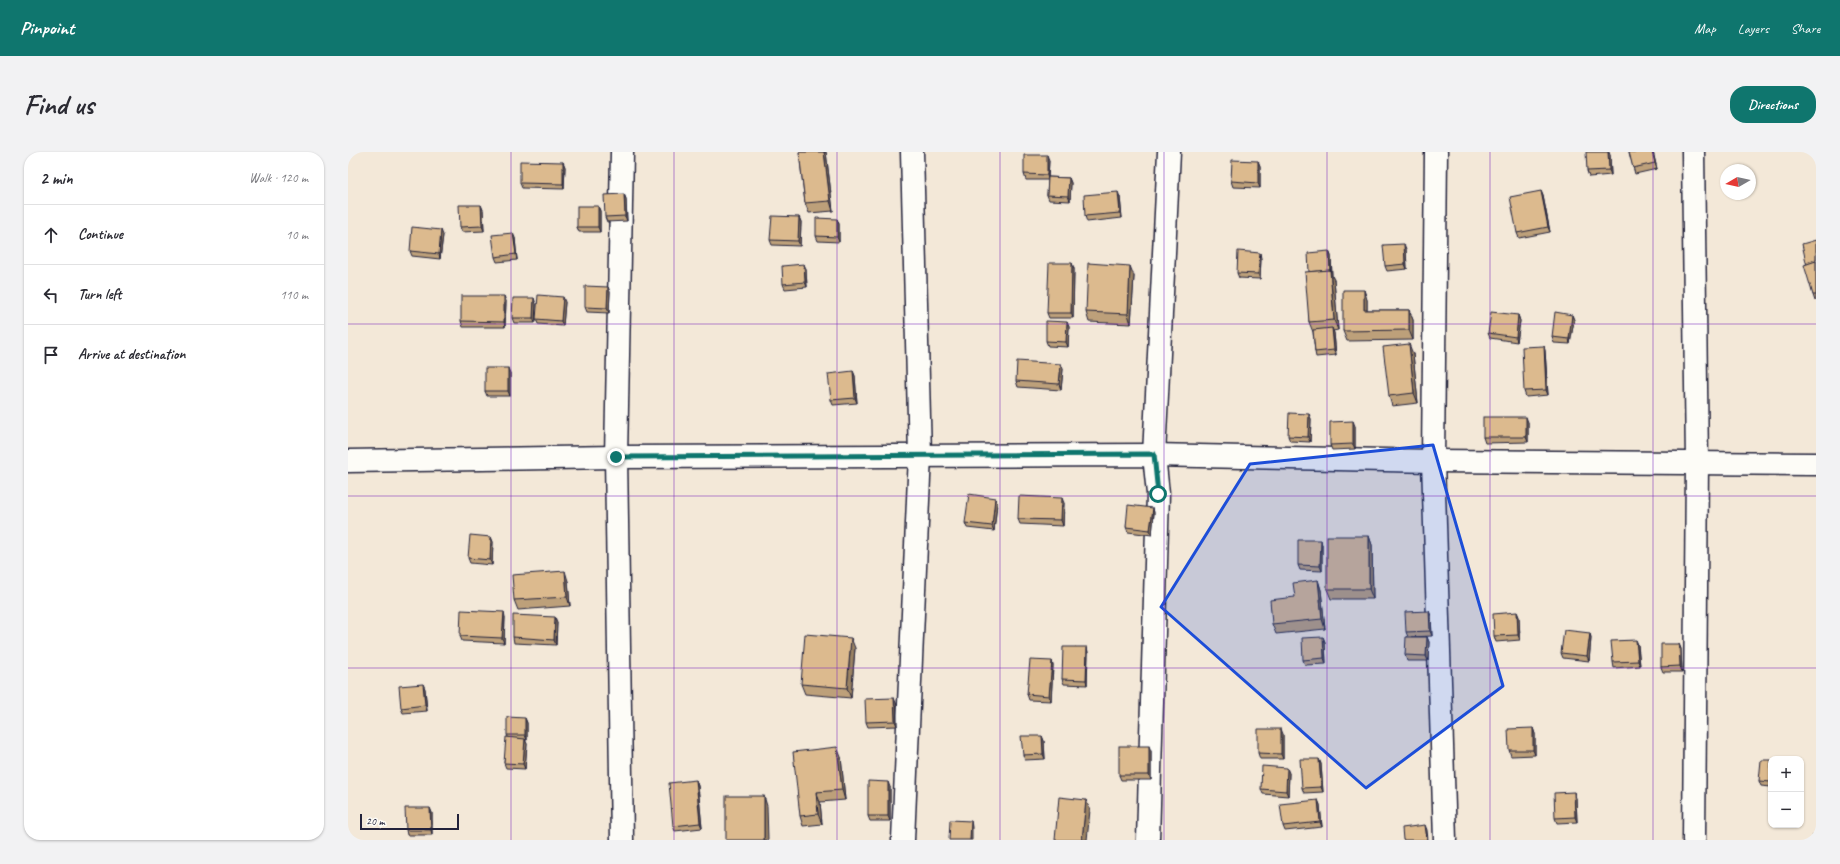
<!DOCTYPE html>
<meta charset="utf-8">
<style>
:root{--surface:#fff;--page:#f2f2f3;--text:#2b2b33;--muted:#7c7c81;--line:#e1e1e2;--accent:#0f766e}
body{margin:0;font-family:Caveat,sans-serif;background:var(--page);color:var(--text)}
.controls{position:absolute;right:12px;bottom:12px;display:grid;overflow:hidden;border-radius:8px;box-shadow:0 1px 3px #0004}
.controls button{width:36px;height:36px;display:grid;place-items:center;padding:0;border:0;border-bottom:1px solid var(--line);background:var(--surface);color:var(--text);font:20px sans-serif}
.compass{position:absolute;left:1372px;top:12px;width:36px;height:36px;border-radius:50%;background:var(--surface);box-shadow:0 1px 3px #0004;rotate:261deg}
.scale{position:absolute;left:12px;bottom:10px;width:99px;box-sizing:border-box;padding-left:4px;border:2px solid #22223b;border-top:0;font-size:11px;line-height:14px;white-space:nowrap;color:#22223b;-webkit-text-stroke:3px #fdfcf7;paint-order:stroke}
.stop{position:absolute;width:12px;height:12px;margin:-9px;border:3px solid #0f766e;border-radius:50%;background:#fff}
.stop.end{background:#0f766e;border-color:#fff;box-shadow:0 1px 4px #0008}
.list{margin:0;padding:0;list-style:none}
h2{display:flex;justify-content:space-between;align-items:center;height:52px;margin:0;padding:0 16px;font-size:17px}
h2 small{font-size:13px;font-weight:400;color:var(--muted)}
.list li{display:grid;grid-template-columns:26px 1fr auto;gap:12px;align-items:center;box-sizing:border-box;height:60px;padding:0 16px;border-top:1px solid var(--line)}
.list b{display:block;font-size:15px;white-space:nowrap}
.list em{font-size:13px;font-style:normal;color:var(--muted)}
.icon{flex:none;width:22px;height:22px;fill:none;stroke:currentColor;stroke-width:2;stroke-linecap:round;stroke-linejoin:round}
.map{position:relative;flex:none;width:1468px;height:688px;overflow:hidden;border-radius:16px}
header{display:flex;align-items:center;gap:24px;box-sizing:border-box;height:56px;padding:0 20px;background:var(--accent);color:#fff}
header strong{font-size:19px}
nav{display:flex;gap:22px;margin-inline-start:auto;font-size:14px}
.intro{display:flex;align-items:center;justify-content:space-between;box-sizing:border-box;height:96px;padding:0 24px}
h1{margin:0;font-size:28px}
.button{padding:10px 18px;border-radius:16px;background:var(--accent);color:#fff;font-size:14px;font-weight:700}
main{display:flex;gap:24px;padding:0 24px}
aside{flex:1;background:var(--surface);border-radius:16px;box-shadow:0 1px 3px #0004}
.map>svg:first-child{display:block}
</style>
<header>
<strong>Pinpoint</strong>
<nav><a>Map</a><a>Layers</a><a>Share</a></nav>
</header>
<div class="intro"><h1>Find us</h1><a class="button">Directions</a></div>
<main>
<aside>
<h2>2 min<small>Walk · 120 m</small></h2>
<ul class="list">
<li><svg class="icon" aria-label="ahead" viewBox="0 0 24 24"><path d="M12 20V5M6 11l6-6 6 6"/></svg><div><b>Continue</b></div><em>10 m</em></li>
<li><svg class="icon" aria-label="left" viewBox="0 0 24 24"><path d="M17 20v-9H6M10 6l-5 5 5 5"/></svg><div><b>Turn left</b></div><em>110 m</em></li>
<li><svg class="icon" aria-label="arrive" viewBox="0 0 24 24"><path d="M6 21V4h12l-3 4 3 4H6"/></svg><div><b>Arrive at destination</b></div></li>
</ul>
</aside>
<div class="map">
<svg width="1468" height="688" viewBox="0 0 1468 688">
<rect width="100%" height="100%" fill="#f3e8d8"/>
<filter id="ink" filterUnits="userSpaceOnUse"><feTurbulence type="fractalNoise" baseFrequency=".025" numOctaves="2"/><feDisplacementMap in="SourceGraphic" scale="8" xChannelSelector="R" yChannelSelector="G"/><feConvolveMatrix kernelMatrix="1 2 1 2 8 2 1 2 1" color-interpolation-filters="sRGB"/></filter>
<g filter="url(#ink)">
<g fill="none" stroke-linecap="round" stroke-linejoin="round">
<!-- minor casing -->
<g stroke="#22223b" stroke-width="25">
<g id="minor">
<path d="M274,0l-6,305 6,383"/>
<path d="M1088,0l-3,309 12,379"/>
<path d="M1345,0l4,310 -3,378"/>
<path d="M0,309l268,-4 538,-2 279,6 383,3"/>
<path d="M555,688l17,-385 -8,-303"/>
<path d="M800,688l10,-346 -4,-39 15,-303"/>
</g>
</g>
<!-- minor -->
<use href="#minor" stroke="#fdfcf7" stroke-width="22"/>
</g>
<!-- wall -->
<g fill="#bda07a" stroke="#22223b">
<path d="M451,0h27l7,59 -24,2 -4,-10z"/>
<path d="M1281,0h24l4,17 -22,5z"/>
<path d="M1262,3l1,20 -22,2 -2,-6z"/>
<path d="M701,8l-1,17 21,1 2,5 -1,18 -21,-1 -2,-5 1,-15h-22l-2,-6z"/>
<path d="M910,9l2,5v22l-27,-1 -2,-6z"/>
<path d="M215,10l2,5 -1,22 -42,-1 -2,-5z"/>
<path d="M1193,39l2,5 7,36 -31,6 -2,-5z"/>
<path d="M276,42l2,5 1,22 -20,1 -2,-5z"/>
<path d="M772,45l2,21 -35,4 -2,-6z"/>
<path d="M133,53l2,5 1,21 -22,1 -2,-5z"/>
<path d="M250,54l2,5v21h-21l-2,-5z"/>
<path d="M451,65l2,5 -1,24 -28,-1 -2,-5z"/>
<path d="M489,67l2,5v18l-21,-1 -2,-5z"/>
<path d="M95,83l-3,24 -28,-3 -2,-5z"/>
<path d="M167,86l2,22 -20,2 -2,-5z"/>
<path d="M1468,88v60l-1,1 -2,-6 -7,-33z"/>
<path d="M1058,97l1,20 -20,2 -2,-5z"/>
<path d="M981,99l2,5 1,20 2,4 4,50 -5,1 1,2 2,22 -20,2 -1,-5 -2,-20 -4,-10v-50z"/>
<path d="M913,106l-1,21 -21,-1 -2,-5z"/>
<path d="M724,111l2,6 -1,49h-24l-2,-5z"/>
<path d="M456,112l2,6 1,17 -22,2 -2,-5z"/>
<path d="M786,124l-3,48 -42,-2 -3,-10z"/>
<path d="M260,135l2,5 -1,21 -22,-1 -2,-5z"/>
<path d="M1016,138l3,10v10h42l4,10v20l-66,1 -4,-10z"/>
<path d="M158,149l-1,26h-42l-2,-6z"/>
<path d="M217,150l-2,24 -25,-2 -2,-5z"/>
<path d="M188,152l-1,19h-21l-2,-5z"/>
<path d="M1170,163l2,6 -3,21 -27,-4 -2,-5z"/>
<path d="M1224,163l2,5 -4,24 -16,-1 -2,-6z"/>
<path d="M719,170l2,5 -1,20 -20,-1 -2,-5z"/>
<path d="M1196,194l1,5 3,44 -22,2 -2,-6z"/>
<path d="M1065,202l5,49 -26,3 -3,-10z"/>
<path d="M715,217l-2,21 -43,-3 -2,-6z"/>
<path d="M505,219l2,5 2,27 -24,2 -2,-5z"/>
<path d="M162,221v23h-23l-2,-5z"/>
<path d="M961,262l2,5 -1,23 -20,-1 -2,-5z"/>
<path d="M1180,270v20l-43,1 -2,-6z"/>
<path d="M1007,274v23l-23,1 -2,-5z"/>
<path d="M647,346l2,5 -3,28 -27,-3 -2,-5z"/>
<path d="M716,351l-1,23 -43,-2 -2,-5z"/>
<path d="M805,356l1,5 -2,22 -24,-3 -2,-5z"/>
<path d="M1021,384l3,9 1,54h-42l-4,-10z"/>
<path d="M143,385l2,5 -1,23 -22,-2 -2,-5z"/>
<path d="M974,393v26l-22,-1 -2,-5z"/>
<path d="M970,428l3,10 4,39 -49,5 -4,-10 23,-27z"/>
<path d="M220,429l2,25 -52,4 -4,-10z"/>
<path d="M1081,459l2,5 1,20 -21,1h16l2,5 -1,19h-21l-2,-6 3,-18 -2,-5z"/>
<path d="M1169,460l2,5 1,23 -24,2 -2,-6z"/>
<path d="M157,465l-1,26 -42,-2 -2,-5z"/>
<path d="M209,470l-1,23 -42,-2 -1,-6z"/>
<path d="M1242,481l1,5 -2,23 -26,-3 -2,-5z"/>
<path d="M975,485l2,5 1,22 -21,1 -2,-5z"/>
<path d="M1288,488l2,5 2,21 -26,2 -1,-6z"/>
<path d="M1331,492l2,5 1,23h-19l-2,-5z"/>
<path d="M739,495l1,6 -1,32 -23,-1 -2,-5z"/>
<path d="M507,496l-4,50 -46,-4 -4,-10z"/>
<path d="M704,509l1,5 -2,35 -22,-1 -2,-6z"/>
<path d="M75,532l2,5 2,22 -24,2 -2,-5z"/>
<path d="M548,551l1,23 -29,1 -2,-5z"/>
<path d="M177,566l2,5v17h-2l2,4 -2,25 -19,-1 -2,-5 4,-26 -1,-2z"/>
<path d="M1185,576l2,6v21l-24,1 -2,-6z"/>
<path d="M935,582v25h-23l-2,-6z"/>
<path d="M694,584l2,5 1,18 -20,1 -2,-5z"/>
<path d="M803,599v29h-30l-2,-5z"/>
<path d="M493,605l4,43 -25,2 2,22 -19,2 -3,-10z"/>
<path d="M971,607l2,5 2,28 -19,1 -2,-5z"/>
<path d="M1423,608v27l-10,-1 -2,-5z"/>
<path d="M941,621l-1,23 -25,-2 -2,-5z"/>
<path d="M348,628l2,6 4,42 -27,3 -2,-5z"/>
<path d="M542,635v34h-20l-2,-5z"/>
<path d="M1228,646l1,24 -20,1 -2,-5z"/>
<path d="M970,648l2,5 2,22 -37,4 -2,-5z"/>
<path d="M82,656l2,5v22h-25l-1,-5z"/>
</g>
<!-- shaded-wall -->
<g fill="#9a8263" stroke="#22223b">
<path d="M476,0h2l7,59 -3,-10z"/>
<path d="M1260,0h1l1,3 1,20 -2,-5z"/>
<path d="M1304,0h1l4,17 -2,-6z"/>
<path d="M699,3l2,5 -1,20 -1,-5z"/>
<path d="M910,9l2,5v22l-2,-5z"/>
<path d="M215,10l2,5 -1,22 -1,-5z"/>
<path d="M721,26l2,5 -1,18 -2,-5z"/>
<path d="M1193,39l2,5 7,36 -2,-5z"/>
<path d="M770,40l2,5 2,21 -2,-5z"/>
<path d="M276,42l2,5 1,22 -2,-5z"/>
<path d="M133,53l2,5 1,21 -2,-5z"/>
<path d="M250,54l2,5v21l-2,-5z"/>
<path d="M451,65l2,5 -1,24 -2,-5z"/>
<path d="M489,67l2,5v18l-2,-5z"/>
<path d="M93,78l2,5 -3,24 -1,-5z"/>
<path d="M165,81l2,5 2,22 -1,-6z"/>
<path d="M1056,92l2,5 1,20 -2,-5z"/>
<path d="M981,99l2,5 1,20 2,4 4,50 -4,-10z"/>
<path d="M912,101l1,5 -1,21 -2,-5z"/>
<path d="M724,111l2,6 -1,49 -2,-5z"/>
<path d="M456,112l2,6 1,17 -2,-5z"/>
<path d="M782,114l4,10 -3,48 -3,-10z"/>
<path d="M260,135l2,5 -1,21 -2,-5z"/>
<path d="M1016,138l3,10v20l-3,-10z"/>
<path d="M156,144l2,5 -1,26 -1,-5z"/>
<path d="M215,145l2,5 -2,24 -2,-5z"/>
<path d="M186,146l2,6 -1,19 -2,-5z"/>
<path d="M1061,158l4,10v20l-4,-10z"/>
<path d="M1170,163l2,6 -3,21 -1,-5z"/>
<path d="M1224,163l2,5 -4,24 -1,-5z"/>
<path d="M719,170l2,5 -1,20 -2,-5z"/>
<path d="M984,176l2,5 2,22 -2,-5z"/>
<path d="M1061,192l4,10 5,49 -4,-10z"/>
<path d="M1196,194l1,5 3,44 -2,-5z"/>
<path d="M713,212l2,5 -2,21 -2,-6z"/>
<path d="M160,216l2,5v23l-2,-5z"/>
<path d="M505,219l2,5 2,27 -2,-5z"/>
<path d="M961,262l2,5 -1,23 -2,-5z"/>
<path d="M1178,265l2,5v20l-2,-5z"/>
<path d="M1005,269l2,5v23l-2,-5z"/>
<path d="M647,346l2,5 -3,28 -2,-5z"/>
<path d="M714,346l2,5 -1,23 -2,-6z"/>
<path d="M805,356l1,5 -2,22 -2,-5z"/>
<path d="M1021,384l3,9 1,54 -4,-10z"/>
<path d="M143,385l2,5 -1,23 -2,-5z"/>
<path d="M973,388l1,5v26l-2,-5z"/>
<path d="M217,419l3,10 2,25 -3,-9z"/>
<path d="M970,428l3,10 4,39 -3,-10z"/>
<path d="M1081,459l2,5 1,20 -2,-5z"/>
<path d="M156,460l1,5 -1,26 -2,-5z"/>
<path d="M1169,460l2,5 1,23 -2,-5z"/>
<path d="M207,465l2,5 -1,23 -2,-5z"/>
<path d="M1242,481l1,5 -2,23 -2,-5z"/>
<path d="M975,485l2,5 1,22 -2,-6z"/>
<path d="M1079,485l2,5 -1,19 -2,-5z"/>
<path d="M503,486l4,10 -4,50 -4,-10z"/>
<path d="M1288,488l2,5 2,21 -2,-5z"/>
<path d="M1331,492l2,5 1,23 -2,-6z"/>
<path d="M739,495l1,6 -1,32 -1,-5z"/>
<path d="M704,509l1,5 -2,35 -2,-5z"/>
<path d="M75,532l2,5 2,22 -2,-6z"/>
<path d="M546,546l2,5 1,23 -2,-5z"/>
<path d="M177,566l2,5v17l-2,-5z"/>
<path d="M1185,576l2,6v21l-2,-5z"/>
<path d="M933,577l2,5v25l-2,-5z"/>
<path d="M694,584l2,5 1,18 -2,-5z"/>
<path d="M177,587l2,5 -2,25 -2,-5z"/>
<path d="M801,594l2,5v29l-2,-5z"/>
<path d="M489,595l4,10 4,43 -3,-10z"/>
<path d="M971,607l2,5 2,28 -2,-5z"/>
<path d="M939,616l2,5 -1,23 -2,-5z"/>
<path d="M348,628l2,6 4,42 -2,-5z"/>
<path d="M540,630l2,5v34l-2,-5z"/>
<path d="M468,640l4,10 2,22 -4,-10z"/>
<path d="M1226,640l2,6 1,24 -2,-5z"/>
<path d="M416,644l3,10 1,34h-4z"/>
<path d="M738,648l4,10 -3,30h-5z"/>
<path d="M970,648l2,5 2,22 -2,-5z"/>
<path d="M82,656l2,5v22l-1,-5z"/>
<path d="M623,669l1,6v13h-2z"/>
<path d="M1077,673l2,5 1,10h-1z"/>
</g>
<!-- building -->
<g fill="#dcba8e" stroke="#22223b">
<path d="M451,0h25l6,49 -25,2z"/>
<path d="M1238,0h22l1,18 -22,1z"/>
<path d="M1281,0h23l3,11 -22,5z"/>
<path d="M676,3h23v20l-23,-1z"/>
<path d="M884,8l26,1v22l-27,-2z"/>
<path d="M172,9l43,1v22l-43,-1z"/>
<path d="M700,25l21,1 -1,18 -21,-1z"/>
<path d="M1193,39l7,36 -31,6 -7,-36z"/>
<path d="M770,40l2,21 -35,3 -1,-21z"/>
<path d="M276,42l1,22 -20,1 -1,-22z"/>
<path d="M111,53h22l1,21 -22,1z"/>
<rect x="229" y="54" width="21" height="21"/>
<path d="M424,64l27,1 -1,24 -28,-1z"/>
<path d="M468,66l21,1v18l-21,-1z"/>
<path d="M64,75l29,3 -2,24 -29,-3z"/>
<path d="M165,81l3,21 -21,3 -3,-22z"/>
<path d="M1468,88v19l-10,3 -4,-18z"/>
<path d="M1056,92l1,20 -20,2 -2,-21z"/>
<path d="M890,99l22,2 -2,21 -21,-1z"/>
<path d="M981,99l1,22v-3l-21,2 -1,-19z"/>
<path d="M1468,109v34h-3l-9,-30z"/>
<path d="M701,111h23l-1,50h-24z"/>
<path d="M740,111l42,3 -2,48 -42,-2z"/>
<path d="M456,112l1,18 -22,2 -1,-18z"/>
<path d="M982,118l4,50 -25,2 -4,-50z"/>
<path d="M237,134l23,1 -1,21 -22,-1z"/>
<path d="M995,138h21v20h45v20l-66,1z"/>
<path d="M190,143l25,2 -2,24 -25,-2z"/>
<path d="M113,144h43v26l-43,-1z"/>
<path d="M165,146h21l-1,20h-21z"/>
<path d="M1143,160l27,3 -2,22 -28,-4z"/>
<path d="M1207,160l17,3 -3,24 -17,-2z"/>
<path d="M698,169l21,1 -1,20 -20,-1z"/>
<path d="M984,176l2,22 -19,2 -2,-22z"/>
<path d="M1061,192l5,49 -25,3 -6,-49z"/>
<path d="M1196,194l2,44 -22,1 -2,-44z"/>
<path d="M669,209l44,3 -2,20 -43,-3z"/>
<rect x="137" y="216" width="23" height="23"/>
<path d="M505,219l2,27 -24,2 -3,-26z"/>
<path d="M941,261l20,1 -1,23 -20,-1z"/>
<rect x="1135" y="265" width="43" height="20"/>
<path d="M1005,269v23l-23,1v-23z"/>
<path d="M621,342l26,4 -3,28 -27,-3z"/>
<path d="M671,344l43,2 -1,22 -43,-1z"/>
<path d="M780,353l25,3 -3,22 -24,-3z"/>
<path d="M122,383l21,2 -1,23 -22,-2z"/>
<rect x="979" y="384" width="42" height="53"/>
<path d="M950,388h23l-1,26 -22,-1z"/>
<path d="M217,419l2,26 -53,3 -2,-25z"/>
<path d="M970,428l4,39 -50,5 -2,-24 25,-3 -2,-14z"/>
<path d="M113,458l43,2 -2,26 -42,-2z"/>
<path d="M1081,459l1,20 -24,1 -1,-20z"/>
<path d="M1169,460l1,23 -24,1 -1,-22z"/>
<path d="M165,463l42,2 -1,23 -41,-3z"/>
<path d="M1216,478l26,3 -3,23 -26,-3z"/>
<path d="M457,482l46,4 -4,50 -46,-4z"/>
<path d="M975,485l1,21 -21,2 -1,-22z"/>
<path d="M1058,485h21l-1,19 -21,-1z"/>
<path d="M1288,488l2,21 -25,1 -2,-21z"/>
<path d="M1313,492h18l1,22 -19,1z"/>
<path d="M715,495h24l-1,33 -24,-1z"/>
<path d="M682,508l22,1 -3,35 -22,-2z"/>
<path d="M75,532l2,21 -24,3 -2,-22z"/>
<path d="M546,546l1,23 -29,1 -1,-23z"/>
<path d="M159,565l18,1v17h-18z"/>
<path d="M1185,576v22h-24l-1,-21z"/>
<path d="M910,577h23v25l-23,-1z"/>
<path d="M673,584h21l1,18 -20,1z"/>
<path d="M158,585l19,2 -2,25 -19,-1z"/>
<rect x="771" y="594" width="30" height="29"/>
<path d="M489,595l5,43 -26,2 2,22 -18,2 -7,-64z"/>
<path d="M952,607h19l2,28 -19,1z"/>
<path d="M1413,608h10v22l-12,-1z"/>
<path d="M914,614l25,2 -1,23 -25,-2z"/>
<path d="M348,628l4,43 -27,3 -4,-43z"/>
<path d="M520,629l20,1v34h-20z"/>
<path d="M1226,640l1,25 -20,1 -1,-25z"/>
<rect x="378" y="644" width="38" height="44"/>
<path d="M711,645l27,3 -4,40h-27z"/>
<path d="M970,648l2,22 -37,4 -3,-22z"/>
<path d="M57,656h25l1,22h-25z"/>
<path d="M602,668l21,1 -1,19h-21z"/>
<path d="M1077,673l2,15h-24l-1,-12z"/>
<rect x="1465" y="683" width="3" height="5"/>
</g>
</g>
<g fill="none" stroke-linecap="round" stroke-linejoin="round" filter="url(#ink)">
<!-- route -->
<path stroke="#0f766e" stroke-width="5" d="M268,305l538,-3 4,40"/>
</g>
<!-- marked area -->
<path fill="#1d4ed8" fill-opacity="0.2" stroke="#1d4ed8" stroke-width="3" stroke-linejoin="round" d="M1085,293l70,241 -137,102 -205,-181 89,-143z"/>
<!-- grid -->
<path fill="none" stroke="#7b2cbf" stroke-width="1" stroke-opacity="0.55" d="M163,0v688M326,0v688M489,0v688M652,0v688M816,0v688M979,0v688M1142,0v688M1305,0v688M0,172h1468M0,344h1468M0,516h1468"/>
</svg>
<div class="controls">
<button>+</button>
<button>−</button>
</div>
<svg class="compass" viewBox="-18 -18 36 36"><path d="M0-13l5 13h-10z" fill="#e53935"/><path d="M0 13l5-13h-10z" fill="#7c7c81"/></svg>
<div class="scale">20 m</div>
<div class="stop" style="left:810px;top:342px"></div>
<div class="stop end" style="left:268px;top:305px"></div>
</div>
</main>
